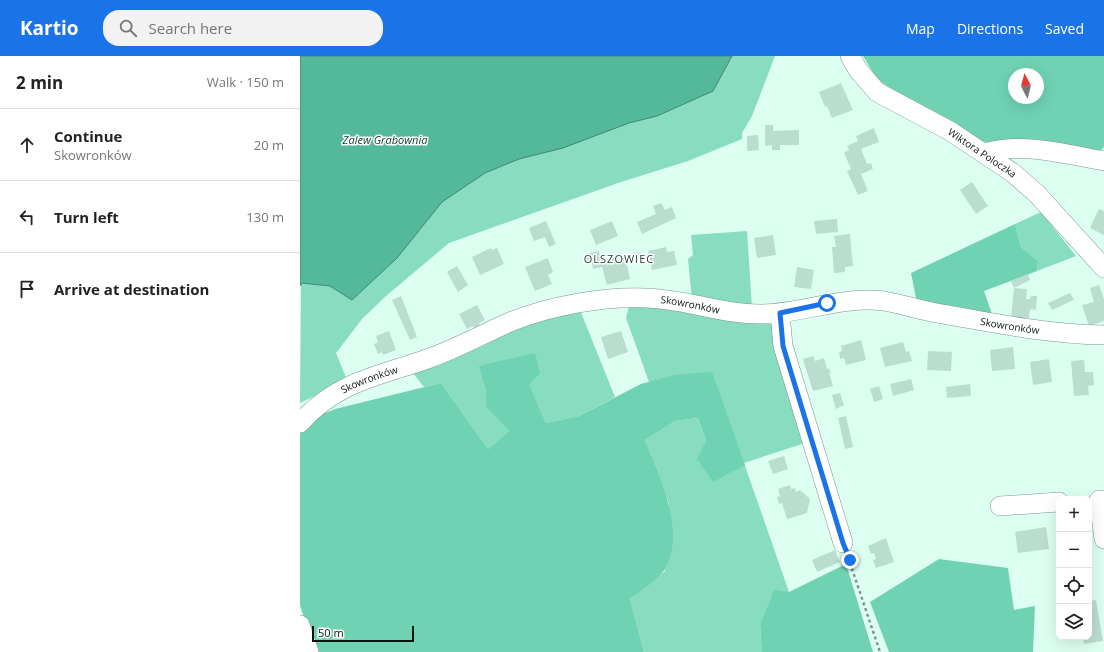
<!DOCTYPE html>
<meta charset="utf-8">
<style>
:root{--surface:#fff;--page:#f2f2f2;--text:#222;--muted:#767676;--line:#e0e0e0;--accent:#1a73e8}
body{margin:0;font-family:"Open Sans",sans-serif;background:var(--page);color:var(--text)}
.controls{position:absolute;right:12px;bottom:12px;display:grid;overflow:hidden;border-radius:8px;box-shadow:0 4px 16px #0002}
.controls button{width:36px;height:36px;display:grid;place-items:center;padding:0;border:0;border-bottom:1px solid var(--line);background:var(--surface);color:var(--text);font:20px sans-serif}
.compass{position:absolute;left:708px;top:12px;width:36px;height:36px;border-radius:50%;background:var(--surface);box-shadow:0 4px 16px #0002;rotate:353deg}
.scale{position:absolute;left:12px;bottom:10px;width:102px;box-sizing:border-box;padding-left:4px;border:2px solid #081410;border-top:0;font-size:11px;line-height:14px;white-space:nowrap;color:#081410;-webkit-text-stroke:3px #fff;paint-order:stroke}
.stop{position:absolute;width:12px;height:12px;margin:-9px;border:3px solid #1a73e8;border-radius:50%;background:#fff}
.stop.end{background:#1a73e8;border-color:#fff;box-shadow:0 1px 4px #0008}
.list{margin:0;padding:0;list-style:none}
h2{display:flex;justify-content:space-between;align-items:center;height:52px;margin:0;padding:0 16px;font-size:17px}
h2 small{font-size:13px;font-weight:400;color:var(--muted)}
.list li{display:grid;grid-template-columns:26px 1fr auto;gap:12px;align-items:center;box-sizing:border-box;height:72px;padding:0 16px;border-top:1px solid var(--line)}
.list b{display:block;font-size:15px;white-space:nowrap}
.list p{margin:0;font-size:13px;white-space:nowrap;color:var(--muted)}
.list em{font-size:13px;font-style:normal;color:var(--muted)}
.icon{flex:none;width:22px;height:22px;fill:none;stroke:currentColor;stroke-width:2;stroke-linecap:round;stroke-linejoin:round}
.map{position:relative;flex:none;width:804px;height:596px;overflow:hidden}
header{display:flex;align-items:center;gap:24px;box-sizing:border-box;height:56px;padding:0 20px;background:var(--accent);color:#fff}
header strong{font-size:19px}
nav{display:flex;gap:22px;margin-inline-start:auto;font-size:14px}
.search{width:280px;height:36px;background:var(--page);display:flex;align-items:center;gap:10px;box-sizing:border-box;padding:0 14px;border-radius:16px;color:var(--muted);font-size:15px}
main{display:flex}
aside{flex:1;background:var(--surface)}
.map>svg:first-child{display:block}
</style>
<header>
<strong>Kartio</strong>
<div class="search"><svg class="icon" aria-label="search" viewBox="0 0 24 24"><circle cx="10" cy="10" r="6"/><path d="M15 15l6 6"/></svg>Search here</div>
<nav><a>Map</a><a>Directions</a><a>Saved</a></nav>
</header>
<main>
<aside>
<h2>2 min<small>Walk · 150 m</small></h2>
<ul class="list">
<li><svg class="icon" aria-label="ahead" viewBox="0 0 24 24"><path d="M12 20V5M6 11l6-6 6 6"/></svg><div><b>Continue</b><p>Skowronków</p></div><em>20 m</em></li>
<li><svg class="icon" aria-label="left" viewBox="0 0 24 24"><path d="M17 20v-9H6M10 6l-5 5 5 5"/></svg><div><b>Turn left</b></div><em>130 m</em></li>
<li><svg class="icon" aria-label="arrive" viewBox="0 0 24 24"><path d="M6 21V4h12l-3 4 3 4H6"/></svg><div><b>Arrive at destination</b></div></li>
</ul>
</aside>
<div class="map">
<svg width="804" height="596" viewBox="0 0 804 596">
<rect width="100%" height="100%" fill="#ddfff2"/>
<!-- green -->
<g fill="#88dcc0">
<path d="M432,0h43l-23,60 -10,17v6l-54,22 -67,21 -172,61 -63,53 -24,23 -26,34 11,27 -47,23 1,-120 29,3 22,14 45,-42 45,-56 43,-29 34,-14 44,-11 66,-25 28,-7 56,-25z"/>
<path d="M741,156l35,44 -39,15 1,-10 -17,-14 -6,-23z"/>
<path d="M447,175l5,77 -60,-8 -4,-41 5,-4 -2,-20z"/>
<path d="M348,247l123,17 34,123 -61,20 45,129 -29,34 2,26h-118l-14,-53 35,-28 4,-67 -11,-33 -13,-31 30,-19 23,-3 8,23 38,22 -71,-88 -24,7 -23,-64 3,-12z"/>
<path d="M280,254l35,87 -36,19 -33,7 -18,-39 -25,-22 -23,4 6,24v17l23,24 -21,18 -47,-66 -17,4 -11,-14 125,-55z"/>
</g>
<!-- forest -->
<g fill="#6fd2b3" fill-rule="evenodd">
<path d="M563,0h241v91l-6,6 -109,-10 -39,-12 -73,-52zM714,18h24v24h-24z"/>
<path d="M715,168l6,23 17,14 -1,10 -53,20 9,26 -76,-14 -6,-30z"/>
<path d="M235,297l5,20 -11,12 17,38 33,-7 62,-32 32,-9 39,-3 33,93 -32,17 -16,-23 9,-18 -8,-23 -23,3 -30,19c15,35 41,93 20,129 -5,9 -26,23 -35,30l14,53h-329l-15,-47v-173l5,-6 13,-10 17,-7 106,-26 47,66 21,-18 -23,-24v-17l-7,-24z"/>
<path d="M639,503l69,9 6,42 21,-4 -2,46h-144l-19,-50z"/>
<path d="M546,508l27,88h-111l-2,-26 14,-36 15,2z"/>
</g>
<!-- water -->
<path fill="#54b89a" stroke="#3d8771" d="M0,0h432l-19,35 -56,25 -28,7 -66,25 -44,11 -34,14 -43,29 -45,56 -45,42 -22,-14 -28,-3 -2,3z"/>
<!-- building -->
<g fill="#bbddd0">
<path d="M541,27l12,27 -21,8 -5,-12 -2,1 -6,-15z"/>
<path d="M465,69h8v6l26,-1v15h-19v5h-8v-5l-7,1z"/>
<path d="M574,72l5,14 -18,7 6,15 4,-1 2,6 -12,5 7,17 -10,4 -11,-24 4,-2 -7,-16 5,-3 -2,-4 11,-5 -2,-5z"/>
<path d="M458,79l1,15 -12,1v-15z"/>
<path d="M672,126l16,24 -12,8 -16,-24z"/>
<path d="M361,147l4,7 7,-3 4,11 -34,16 -5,-12 19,-8 -3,-8z"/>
<path d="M799,153l5,2v24l-14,-7z"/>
<path d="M537,163l1,13 -22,2 -2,-13z"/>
<path d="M246,165l10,23 -7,3 -4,-10 -11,4 -5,-13z"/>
<path d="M312,165l6,15 -22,9 -6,-15z"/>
<path d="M550,178l3,32 -8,1v5l-11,1 -2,-26h4l-2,-11z"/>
<path d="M473,179l3,20 -19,3 -3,-20z"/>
<path d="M366,191l1,5 7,-1 3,14 -25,5 -4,-19z"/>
<path d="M191,192l1,2 5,-2 7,16 -24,11 -8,-18z"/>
<path d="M299,195l2,10 16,-4 2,6 7,-2 4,18 -23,6 -5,-18 -9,2 -1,-6 -4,1 -3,-10z"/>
<path d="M248,202l5,14 -5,3 4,9 -17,7 -10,-24z"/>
<path d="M157,210l11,19 -10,7 -11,-20z"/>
<path d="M497,211l17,3 -3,19 -17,-2z"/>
<path d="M728,218l2,6 -16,8 -3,-7z"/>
<path d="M799,229l5,14v22l-15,5 -7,-21 12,-3 -4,-14z"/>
<path d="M714,232l13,1 -1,10h4l1,-3h6l-1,14 -6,-1 -1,9 -18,-1z"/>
<path d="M770,237l4,7 -22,10 -4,-7z"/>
<path d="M101,240l16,41 -7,3 -18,-40z"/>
<path d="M177,249l8,15 -6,3 2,4 -6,2 -2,-3 -6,3 -8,-15z"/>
<path d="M89,275l7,19 -13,5 -1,-3 -4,2 -4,-10 4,-2 -2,-6z"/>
<path d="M321,275l7,21 -20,7 -7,-22z"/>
<path d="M561,284l5,20 -20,5 -2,-7 -4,1 -1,-7 3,-1 -1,-5z"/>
<path d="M603,286l3,10 3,-1 3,10 -27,6 -5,-19z"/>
<path d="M713,291l2,22 -23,2 -2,-21z"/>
<path d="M628,295l24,1 -1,19 -24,-1z"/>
<path d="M513,300l2,5 9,-3 3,11 2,-1 2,5h-2l4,13 -20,5 -10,-32z"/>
<path d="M749,303l3,23 -19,3 -3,-23z"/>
<path d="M784,304l1,12h8l1,13 -6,1 1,9 -15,1 -3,-35z"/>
<path d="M611,323l3,11 -21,6 -3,-12z"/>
<path d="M670,328l1,12 -24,2 -1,-11z"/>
<path d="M579,330l4,13 -9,3 -4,-13z"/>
<path d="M540,337l4,12 -8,4 -4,-14z"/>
<path d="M546,360l7,31 -8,2 -7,-31z"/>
<path d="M484,400l4,13 -15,5 -5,-13z"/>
<path d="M490,429l1,4 4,-1 1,4 4,-2 10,9 -3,14 -20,6 -5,-16 -3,1 -2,-7 3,-1 -2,-7z"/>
<path d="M746,471l3,22 -31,4 -3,-21z"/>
<path d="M586,482l8,24 -18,6 -3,-8 3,-1 -2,-6 -3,1 -3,-8z"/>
<path d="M535,494l5,12 -23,10 -5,-12z"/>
<path d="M796,544l7,41 -19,3 -1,-7h6v-36z"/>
</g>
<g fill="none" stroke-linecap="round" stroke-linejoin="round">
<!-- minor casing -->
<g stroke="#78978c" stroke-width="20">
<g id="minor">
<path id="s1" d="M550,0l8,14 19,22 73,39 63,42 24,21 67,74"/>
<path d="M685,97c38,-11 80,1 119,8"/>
<path d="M480,257l3,33 60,197"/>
<path id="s2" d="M0,367c37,-42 80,-47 130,-65 27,-10 53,-24 80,-36 39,-16 94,-26 136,-24 40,1 78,17 117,16 41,-1 79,-18 121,-13 18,3 35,9 53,12 55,10 111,21 167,22"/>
<path d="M804,444h-5l5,39"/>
<path d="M700,450l59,-4"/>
<path d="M0,569l9,27"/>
</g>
</g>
<!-- path -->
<path stroke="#7d968d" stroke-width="2.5" stroke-dasharray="3 3" stroke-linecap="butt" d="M548,501l32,95"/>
<!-- minor -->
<use href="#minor" stroke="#fff" stroke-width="19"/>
</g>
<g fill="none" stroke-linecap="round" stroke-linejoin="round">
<!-- route -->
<path stroke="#1a73e8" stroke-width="5" d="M527,247l-47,10 3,33 60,197 7,17"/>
</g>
<g text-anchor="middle" stroke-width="3" stroke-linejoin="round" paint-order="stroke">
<!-- street labels -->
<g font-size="10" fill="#081410" stroke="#fff">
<text dy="4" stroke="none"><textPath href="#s1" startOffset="167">Wiktora Poloczka</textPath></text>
<text dy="4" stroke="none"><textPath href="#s2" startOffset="419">Skowronków</textPath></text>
<text dy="4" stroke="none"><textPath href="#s2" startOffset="743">Skowronków</textPath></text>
<text dy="4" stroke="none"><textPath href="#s2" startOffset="83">Skowronków</textPath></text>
</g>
<!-- water labels -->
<g font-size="11" font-style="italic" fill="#134033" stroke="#fff">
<text x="85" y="88">Zalew Grabownia</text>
</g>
<!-- neighbourhood labels -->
<g font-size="11" letter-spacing="1" fill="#1f3c32" stroke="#fff">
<text x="319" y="207">OLSZOWIEC</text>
</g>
</g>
</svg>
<div class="controls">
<button>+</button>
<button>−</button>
<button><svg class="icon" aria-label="locate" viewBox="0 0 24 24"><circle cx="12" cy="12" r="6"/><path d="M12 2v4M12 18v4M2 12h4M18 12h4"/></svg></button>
<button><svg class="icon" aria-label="layers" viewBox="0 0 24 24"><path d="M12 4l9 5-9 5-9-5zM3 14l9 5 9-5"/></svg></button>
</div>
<svg class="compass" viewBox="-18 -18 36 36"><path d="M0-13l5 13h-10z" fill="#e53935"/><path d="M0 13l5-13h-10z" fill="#767676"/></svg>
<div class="scale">50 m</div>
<div class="stop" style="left:527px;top:247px"></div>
<div class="stop end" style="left:550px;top:504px"></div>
</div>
</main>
